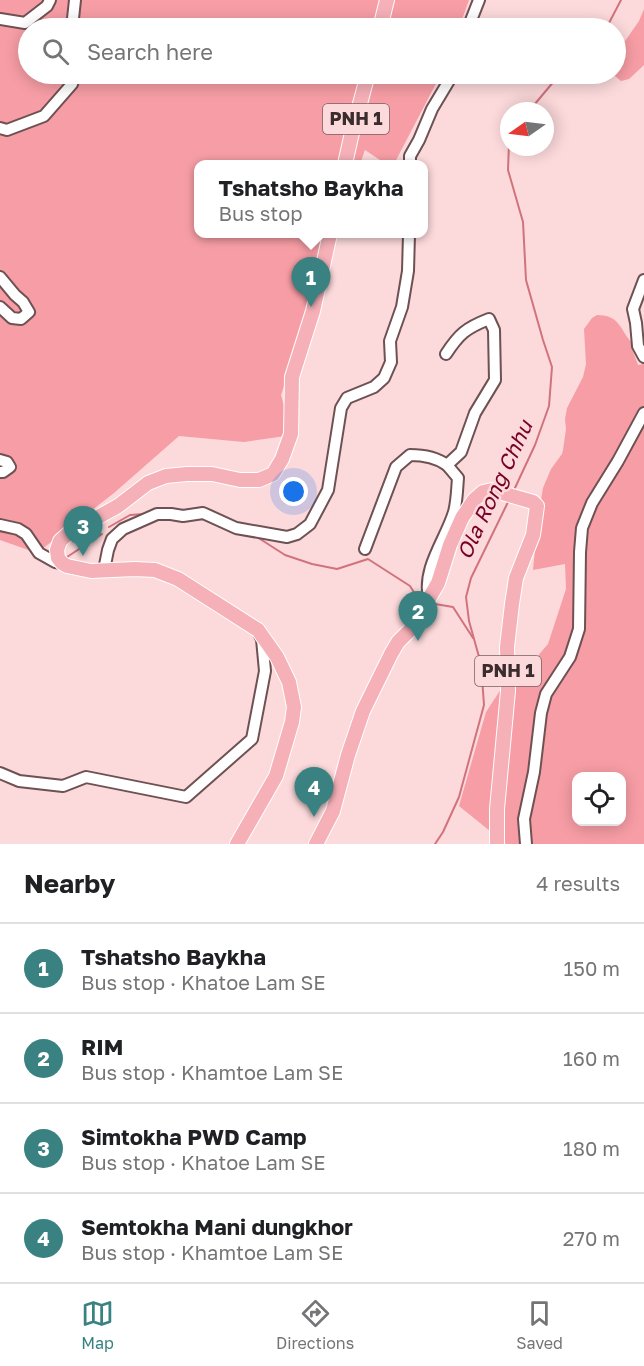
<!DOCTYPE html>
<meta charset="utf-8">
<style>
:root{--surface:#fff;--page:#f2f2f2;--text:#202124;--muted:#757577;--line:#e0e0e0;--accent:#3a8282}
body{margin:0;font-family:"Golos Text",sans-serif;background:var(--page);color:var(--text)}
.controls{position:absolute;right:18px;bottom:18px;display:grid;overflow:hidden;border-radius:12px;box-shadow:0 3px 15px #0003}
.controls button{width:54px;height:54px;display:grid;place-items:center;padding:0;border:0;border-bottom:2px solid var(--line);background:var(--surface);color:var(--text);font:30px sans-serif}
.compass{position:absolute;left:500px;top:102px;width:54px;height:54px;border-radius:50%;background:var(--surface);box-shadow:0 3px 15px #0003;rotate:256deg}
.you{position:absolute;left:294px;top:492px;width:21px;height:21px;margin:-15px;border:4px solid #fff;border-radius:50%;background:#1a73e8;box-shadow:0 0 0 9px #1a73e833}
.badge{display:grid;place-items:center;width:39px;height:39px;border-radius:50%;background:var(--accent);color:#fff;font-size:20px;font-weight:700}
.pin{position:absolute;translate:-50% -50px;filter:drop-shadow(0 2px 3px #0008)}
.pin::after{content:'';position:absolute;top:32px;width:21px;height:18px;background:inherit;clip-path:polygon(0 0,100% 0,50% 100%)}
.popup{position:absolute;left:194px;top:160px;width:234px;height:78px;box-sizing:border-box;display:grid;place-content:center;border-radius:12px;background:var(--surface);filter:drop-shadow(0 2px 4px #0005);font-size:20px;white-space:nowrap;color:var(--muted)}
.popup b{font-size:22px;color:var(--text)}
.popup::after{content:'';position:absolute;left:50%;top:100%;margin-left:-12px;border:12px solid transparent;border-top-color:var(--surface)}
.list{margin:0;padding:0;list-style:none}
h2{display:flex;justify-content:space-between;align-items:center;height:78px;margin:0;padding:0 24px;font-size:26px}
h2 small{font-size:20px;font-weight:400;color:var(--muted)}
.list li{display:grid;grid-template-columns:39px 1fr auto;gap:18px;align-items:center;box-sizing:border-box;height:90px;padding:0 24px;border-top:2px solid var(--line)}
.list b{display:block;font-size:22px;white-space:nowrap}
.list p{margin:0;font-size:20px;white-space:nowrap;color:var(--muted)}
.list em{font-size:20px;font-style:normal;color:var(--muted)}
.icon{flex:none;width:33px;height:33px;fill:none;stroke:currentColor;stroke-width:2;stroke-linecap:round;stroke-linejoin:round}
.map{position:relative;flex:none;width:644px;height:844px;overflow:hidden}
.search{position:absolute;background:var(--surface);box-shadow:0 3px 15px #0003;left:18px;right:18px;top:18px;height:66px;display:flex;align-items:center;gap:15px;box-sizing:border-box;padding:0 21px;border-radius:33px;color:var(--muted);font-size:22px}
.sheet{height:438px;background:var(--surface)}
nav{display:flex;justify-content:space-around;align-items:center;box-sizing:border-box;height:84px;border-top:2px solid var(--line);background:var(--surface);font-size:16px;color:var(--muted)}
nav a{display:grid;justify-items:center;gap:3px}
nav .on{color:var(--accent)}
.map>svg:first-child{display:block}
</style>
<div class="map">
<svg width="644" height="844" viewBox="0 0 644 844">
<rect width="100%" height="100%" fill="#fcd9db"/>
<!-- green -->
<g fill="#f79da5" fill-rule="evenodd">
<path d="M0,0h469l-10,28h-431v46h413l-47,90h-8l-21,-14 -5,14h-162v70h138l-55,161 11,40 -48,7 -65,-6 -65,57 -77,60 -37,-13z"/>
<path d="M644,9v56l-15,14 -8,2 -6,-5 -1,-2h2v-20l23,-33z"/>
<path d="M597,315c24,0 23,16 36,29l-1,5 6,16 6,-1v480h-138l-47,-38 27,-94 19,-29 25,-18 18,-21 18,-55 -1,-25 -32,6 5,-52 5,-30 8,-19 11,-15 1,-4 3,-21 -1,-10 2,-11 16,-31 3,-13 -2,-35 8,-11zM576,776h46v46h-46z"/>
</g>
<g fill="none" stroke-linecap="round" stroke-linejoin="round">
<!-- stream -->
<g stroke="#d0737c" stroke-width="2">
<path d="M603,28l6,-5 12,-23"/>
<path d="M529,111l31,-37"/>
<path d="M509,143l-1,27 15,52 3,58 17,60 9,27 -3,39 -14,39 -21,45"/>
<path d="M109,527l21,-12 15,-1"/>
<path d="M257,537l28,18 27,9 25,5 31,-10 42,27 10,16"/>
<path d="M64,559l38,-25"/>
<path d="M435,604l18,3 20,31"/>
<path d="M435,844l8,-12 16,-35 25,-92 -3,-41 -12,-43 -3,-24 5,-19 38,-78"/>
</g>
<!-- minor casing -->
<g stroke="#6e5153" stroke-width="14">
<g id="minor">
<path d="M0,19l25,4 22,-17 3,-6"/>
<path d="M72,28l3,-28"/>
<path d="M468,28l11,-28"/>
<path d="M0,128l7,2 37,-14 28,-32 3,-10"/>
<path d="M410,164v-8l9,-16 13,-31 21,-35"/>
<path d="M0,277l15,18 8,7 6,10 -8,7 -9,-1 -12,-11"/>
<path d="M644,280l-11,29 3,14 2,23 6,11"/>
<path d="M0,460l7,2 3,5 -7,5h-3"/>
<path d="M0,525l18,4 8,5 13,19 16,9 7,1"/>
<path d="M365,549l31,-82 14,-12c14,0 26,2 37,10"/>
<path d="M104,570l4,-20 4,-11 11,-10 34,-15h14l12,2 20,-3 33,15 51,9 10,-3 13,-10 18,-34 13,-82 6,-10 27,-11 10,-9 7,-16 -1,-21 12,-34 6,-36 1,-37"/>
<path d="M429,598c-7,-30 17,-59 25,-86 3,-11 3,-23 4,-34l-11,-13 14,-13 14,-39 20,-33 -1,-50 -5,-11c-23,9 -30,15 -43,35"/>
<path d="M0,773l19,8 44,5 23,-9 100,20 66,-58 13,-68 -3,-32 -2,-4"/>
<path d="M526,844l-2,-25 10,-47 7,-59 5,-19 24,-37 9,-28 1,-77 2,-24 10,-25 26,-42 26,-48"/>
</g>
</g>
<!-- major casing -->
<g stroke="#fff" stroke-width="16">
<g id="major">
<path d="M380,28l7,-28"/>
<path d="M345,164l6,-27 17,-63"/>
<path d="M237,844l39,-68 16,-54 2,-15 -5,-25 -12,-25 -19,-27 -80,-51 -23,-9 -20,-1 -44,2 -24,-5 -5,-3 -4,-5 -1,-8 3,-9 9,-8 49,-27 30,-23 18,-7 21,-2h25l28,6h19l14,-6 9,-15 9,-25 1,-57 21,-66 17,-77"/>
<path d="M316,844l17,-33 15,-56 15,-44 28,-57 7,-12 14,-14 26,-45 12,-38 12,-27 12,-18 9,-8 9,-2 41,12 4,4 -4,29 -17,43 -4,26 -5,43 1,44 -11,118v35"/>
</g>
</g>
<!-- minor -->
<use href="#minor" stroke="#fff" stroke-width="10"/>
<!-- major -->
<use href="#major" stroke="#f5b0b8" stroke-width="14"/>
</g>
<g text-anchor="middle" stroke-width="5" stroke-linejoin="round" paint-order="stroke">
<!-- shield labels -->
<g fill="#fcd9db" stroke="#756162" stroke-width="1.5">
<rect x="323" y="104" width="66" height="30" rx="4.5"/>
<rect x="475" y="656" width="66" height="30" rx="4.5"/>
</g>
<g font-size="18" font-weight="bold" fill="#3b2d2e">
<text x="356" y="125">PNH 1</text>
<text x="508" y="677">PNH 1</text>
</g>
<!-- water labels -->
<g font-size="21" font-style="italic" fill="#780025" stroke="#fcd9db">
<text transform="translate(495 490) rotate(-65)" y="7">Ola Rong Chhu</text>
</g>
</g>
</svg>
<div class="controls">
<button><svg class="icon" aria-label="locate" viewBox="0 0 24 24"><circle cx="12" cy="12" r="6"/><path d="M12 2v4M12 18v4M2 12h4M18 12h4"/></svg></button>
</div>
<svg class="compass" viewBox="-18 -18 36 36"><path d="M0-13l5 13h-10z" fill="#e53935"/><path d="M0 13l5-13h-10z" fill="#757577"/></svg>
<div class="you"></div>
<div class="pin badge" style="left:311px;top:307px">1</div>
<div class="popup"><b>Tshatsho Baykha</b>Bus stop</div>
<div class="pin badge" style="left:418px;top:641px">2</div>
<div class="pin badge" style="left:83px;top:556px">3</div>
<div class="pin badge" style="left:314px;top:817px">4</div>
<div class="search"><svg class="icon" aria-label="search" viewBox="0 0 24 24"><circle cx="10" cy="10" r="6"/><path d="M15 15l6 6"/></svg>Search here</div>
</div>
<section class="sheet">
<h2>Nearby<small>4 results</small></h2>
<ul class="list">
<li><span class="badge">1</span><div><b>Tshatsho Baykha</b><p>Bus stop · Khatoe Lam SE</p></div><em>150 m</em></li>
<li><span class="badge">2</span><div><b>RIM</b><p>Bus stop · Khamtoe Lam SE</p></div><em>160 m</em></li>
<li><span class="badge">3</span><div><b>Simtokha PWD Camp</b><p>Bus stop · Khatoe Lam SE</p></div><em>180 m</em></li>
<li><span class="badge">4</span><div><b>Semtokha Mani dungkhor</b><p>Bus stop · Khamtoe Lam SE</p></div><em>270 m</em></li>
</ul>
</section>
<nav>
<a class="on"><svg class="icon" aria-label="map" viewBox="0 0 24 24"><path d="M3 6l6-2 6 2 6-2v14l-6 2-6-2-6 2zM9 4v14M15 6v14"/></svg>Map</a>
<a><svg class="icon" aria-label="directions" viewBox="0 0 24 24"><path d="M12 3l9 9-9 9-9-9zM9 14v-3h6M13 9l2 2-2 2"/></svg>Directions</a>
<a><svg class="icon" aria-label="saved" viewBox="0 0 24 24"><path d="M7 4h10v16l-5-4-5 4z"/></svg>Saved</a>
</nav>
